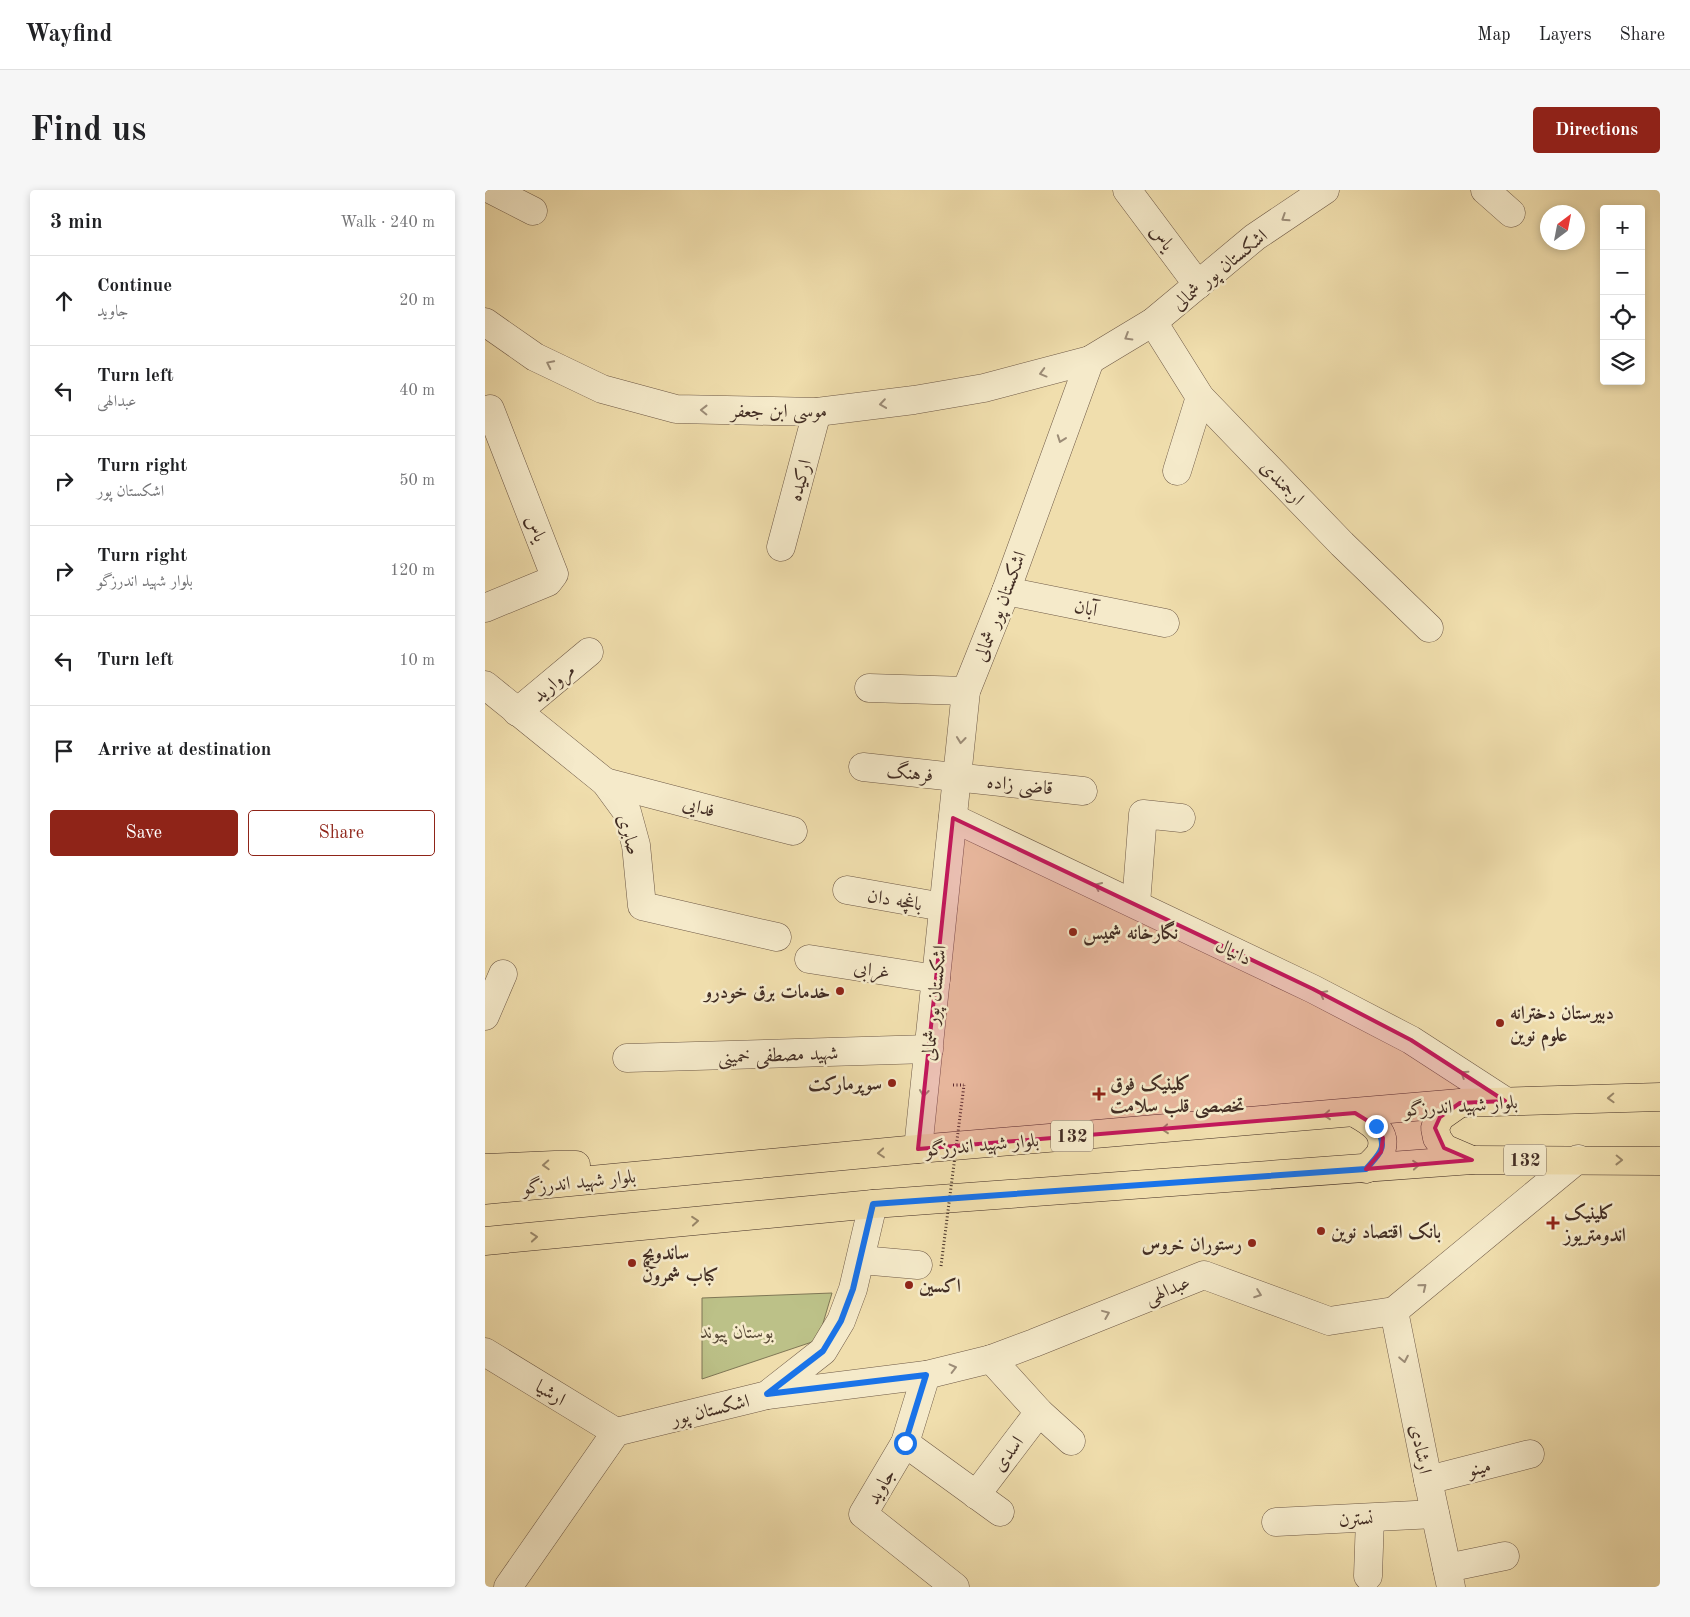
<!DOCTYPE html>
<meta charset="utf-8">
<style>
:root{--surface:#fff;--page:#f6f6f6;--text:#202124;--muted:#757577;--line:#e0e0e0;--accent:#8f2418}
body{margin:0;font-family:"Old Standard TT",Amiri,serif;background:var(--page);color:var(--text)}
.controls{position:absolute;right:15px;top:15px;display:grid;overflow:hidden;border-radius:5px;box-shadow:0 2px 8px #0003}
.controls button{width:45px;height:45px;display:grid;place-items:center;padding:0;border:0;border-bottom:1px solid var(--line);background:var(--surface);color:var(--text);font:25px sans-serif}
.compass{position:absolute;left:1055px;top:15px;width:45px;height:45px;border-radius:50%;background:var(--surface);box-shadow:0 2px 8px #0003;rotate:32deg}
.stop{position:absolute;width:15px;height:15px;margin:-11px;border:4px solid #1a73e8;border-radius:50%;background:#fff}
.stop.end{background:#1a73e8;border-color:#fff;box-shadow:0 1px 5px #0008}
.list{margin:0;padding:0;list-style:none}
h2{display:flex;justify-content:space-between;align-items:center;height:65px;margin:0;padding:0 20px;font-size:21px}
h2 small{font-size:16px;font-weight:400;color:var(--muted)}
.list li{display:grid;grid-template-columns:32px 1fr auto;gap:15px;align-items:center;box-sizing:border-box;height:90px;padding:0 20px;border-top:1px solid var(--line)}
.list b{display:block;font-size:19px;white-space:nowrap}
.list p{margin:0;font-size:16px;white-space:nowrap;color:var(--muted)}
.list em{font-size:16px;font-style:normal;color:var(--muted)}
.actions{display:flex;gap:10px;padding:15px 20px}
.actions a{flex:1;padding:11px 0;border:1px solid var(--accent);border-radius:5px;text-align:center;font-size:18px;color:var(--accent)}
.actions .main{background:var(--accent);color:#fff}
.icon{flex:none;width:28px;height:28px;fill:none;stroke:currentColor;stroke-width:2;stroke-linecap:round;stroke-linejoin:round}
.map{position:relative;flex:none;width:1175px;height:1397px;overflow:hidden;border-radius:5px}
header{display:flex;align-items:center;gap:30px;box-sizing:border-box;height:70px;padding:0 25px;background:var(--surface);border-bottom:1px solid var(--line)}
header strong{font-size:24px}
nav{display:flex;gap:28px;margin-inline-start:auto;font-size:18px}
.intro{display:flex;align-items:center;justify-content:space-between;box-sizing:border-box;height:120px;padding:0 30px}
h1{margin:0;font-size:35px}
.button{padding:12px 22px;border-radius:5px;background:var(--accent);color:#fff;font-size:18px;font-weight:700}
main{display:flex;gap:30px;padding:0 30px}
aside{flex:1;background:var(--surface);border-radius:5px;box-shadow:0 2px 8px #0003}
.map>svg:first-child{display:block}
</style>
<header>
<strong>Wayfind</strong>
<nav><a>Map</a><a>Layers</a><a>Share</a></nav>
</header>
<div class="intro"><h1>Find us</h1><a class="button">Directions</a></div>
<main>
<aside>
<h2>3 min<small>Walk · 240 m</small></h2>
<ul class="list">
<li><svg class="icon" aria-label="ahead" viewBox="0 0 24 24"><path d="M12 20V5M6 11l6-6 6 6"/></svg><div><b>Continue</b><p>جاوید</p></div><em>20 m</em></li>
<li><svg class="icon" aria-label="left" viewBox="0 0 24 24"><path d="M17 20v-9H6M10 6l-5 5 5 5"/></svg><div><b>Turn left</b><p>عبدالهی</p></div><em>40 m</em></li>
<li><svg class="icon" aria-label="right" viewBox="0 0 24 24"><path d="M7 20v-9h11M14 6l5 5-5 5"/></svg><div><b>Turn right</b><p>اشکستان پور</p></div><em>50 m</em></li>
<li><svg class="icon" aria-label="right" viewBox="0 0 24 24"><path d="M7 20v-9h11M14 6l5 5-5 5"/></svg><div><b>Turn right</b><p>بلوار شهید اندرزگو</p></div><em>120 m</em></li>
<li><svg class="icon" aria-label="left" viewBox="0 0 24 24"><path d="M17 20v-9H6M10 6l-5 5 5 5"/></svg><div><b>Turn left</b></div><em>10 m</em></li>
<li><svg class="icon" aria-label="arrive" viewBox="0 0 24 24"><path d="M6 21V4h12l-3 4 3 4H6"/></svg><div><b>Arrive at destination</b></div></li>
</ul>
<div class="actions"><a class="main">Save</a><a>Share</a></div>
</aside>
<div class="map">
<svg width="1175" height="1397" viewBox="0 0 1175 1397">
<rect width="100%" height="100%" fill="#f0dead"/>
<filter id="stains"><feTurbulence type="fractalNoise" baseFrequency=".004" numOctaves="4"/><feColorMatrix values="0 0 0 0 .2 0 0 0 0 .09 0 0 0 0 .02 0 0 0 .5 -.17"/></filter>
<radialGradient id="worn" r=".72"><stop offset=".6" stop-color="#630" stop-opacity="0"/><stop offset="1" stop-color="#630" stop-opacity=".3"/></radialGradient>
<!-- green -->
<path fill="#bcc188" stroke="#7f7756" d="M347,1103l-14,47 -116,39v-81z"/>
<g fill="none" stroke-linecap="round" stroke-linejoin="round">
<!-- minor casing -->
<g stroke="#6e5946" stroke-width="29">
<g id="minor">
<path d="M7,0l41,21"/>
<path d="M642,0l71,95"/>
<path d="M1000,0l26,23"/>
<path d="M0,132l50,35 67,32 74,20 141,3 97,-12 70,-12 106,-28 63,-38 102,-85 70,-47"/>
<path d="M668,132l47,75 142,147 87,84"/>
<path d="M692,281l23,-74"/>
<path d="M296,357l36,-135"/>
<path d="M521,401l159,32"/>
<path d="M0,418l63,-26 6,-8 -64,-165"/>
<path d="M0,495l120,97 22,30 9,33 6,61 135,31"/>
<path d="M384,498l97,3"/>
<path d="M32,522l72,-60"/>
<path d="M378,577l220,24"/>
<path d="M120,592l188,49"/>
<path d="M468,628l360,171 98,51 94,61"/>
<path d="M362,700l96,17"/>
<path d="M651,714l7,-90 38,4"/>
<path d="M324,769l127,20"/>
<path d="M0,826l18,-42"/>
<path d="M142,868l302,-9"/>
<path d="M433,959l48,-458 40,-100 84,-231"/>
<path d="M376,1070l57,5"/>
<path d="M909,1121l34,169 23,107"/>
<path d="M0,1162l131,80"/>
<path d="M506,1169l48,53 32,29"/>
<path d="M441,1185l-21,68 -42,71 92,73"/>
<path d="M282,1205l159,-20 65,-16 43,-16 170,-68 125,46 65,-10 184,-152"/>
<path d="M420,1253l95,69"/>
<path d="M943,1290l102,-26"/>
<path d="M491,1305l63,-83"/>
<path d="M791,1332l159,-8"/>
<path d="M962,1378l58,-12"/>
<path d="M883,1386l2,-58"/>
<path d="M23,1397l108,-155 151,-37 56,-44 18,-30 12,-32 20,-85"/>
</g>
</g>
<!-- major casing -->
<g stroke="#422d24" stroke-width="29">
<g id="major">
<path d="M975,913l-20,14 -5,11 2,10 7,10 28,12"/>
<path d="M870,923c14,8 33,18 26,38 -2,6 -11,13 -15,18"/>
<path d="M0,978l70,-3h21"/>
<path d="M0,1000l433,-41 542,-46 200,-6"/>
<path d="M0,1051l388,-37 599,-44 188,1"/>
</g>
</g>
<!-- path -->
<path stroke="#422d24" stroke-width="3" stroke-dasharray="1 2.5" stroke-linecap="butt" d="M468,895h11"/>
<!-- minor -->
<use href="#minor" stroke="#f5eaca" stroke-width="28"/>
<!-- major -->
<use href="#major" stroke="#f0dead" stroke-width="28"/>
<!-- path-bridge -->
<path stroke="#422d24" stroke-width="3" stroke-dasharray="1 2.5" stroke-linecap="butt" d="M456,1076l23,-181"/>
</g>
<!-- one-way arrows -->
<defs><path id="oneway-chevron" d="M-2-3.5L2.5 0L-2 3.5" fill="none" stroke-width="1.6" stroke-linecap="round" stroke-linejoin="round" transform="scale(1.25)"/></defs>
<g stroke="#9c8c77">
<use href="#oneway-chevron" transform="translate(800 28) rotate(147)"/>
<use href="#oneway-chevron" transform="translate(643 147) rotate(149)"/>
<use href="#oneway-chevron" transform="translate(65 174) rotate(-154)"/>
<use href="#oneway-chevron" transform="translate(558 183) rotate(165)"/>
<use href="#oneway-chevron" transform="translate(398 214) rotate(172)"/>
<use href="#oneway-chevron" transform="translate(219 220) rotate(-179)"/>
<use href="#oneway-chevron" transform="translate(576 249) rotate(110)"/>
<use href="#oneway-chevron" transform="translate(476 550) rotate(96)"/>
<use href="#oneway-chevron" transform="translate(613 696) rotate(-155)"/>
<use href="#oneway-chevron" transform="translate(838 804) rotate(-152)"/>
<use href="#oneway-chevron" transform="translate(979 884) rotate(-147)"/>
<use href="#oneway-chevron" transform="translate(439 903) rotate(96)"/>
<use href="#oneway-chevron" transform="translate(938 1097) rotate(-39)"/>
<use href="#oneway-chevron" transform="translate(773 1104) rotate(20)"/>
<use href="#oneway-chevron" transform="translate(621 1124) rotate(-22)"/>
<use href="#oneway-chevron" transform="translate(919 1169) rotate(79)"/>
<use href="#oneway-chevron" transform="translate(468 1178) rotate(-14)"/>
</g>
<g stroke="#998668">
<use href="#oneway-chevron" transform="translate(1126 908) rotate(178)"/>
<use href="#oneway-chevron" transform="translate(842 925) rotate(175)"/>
<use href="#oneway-chevron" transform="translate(680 939) rotate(175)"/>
<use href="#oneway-chevron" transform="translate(396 963) rotate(175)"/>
<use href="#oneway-chevron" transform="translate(1134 970) rotate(1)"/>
<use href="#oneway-chevron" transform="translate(61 975) rotate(177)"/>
<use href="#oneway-chevron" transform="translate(931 975) rotate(-5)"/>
<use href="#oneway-chevron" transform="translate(210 1031) rotate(-5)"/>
<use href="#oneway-chevron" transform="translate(49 1047) rotate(-5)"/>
</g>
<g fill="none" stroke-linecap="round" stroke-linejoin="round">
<!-- route -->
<path stroke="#1a73e8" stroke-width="6" d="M420,1253l21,-68 -159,19 56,-43 18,-30 12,-32 20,-85 493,-35c15,-17 22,-21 10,-43"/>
</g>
<!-- marked area -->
<path fill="#c2185b" fill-opacity="0.2" stroke="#c2185b" stroke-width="4" stroke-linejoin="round" d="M468,628l360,171 98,51 94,61 -45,2 -20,14 -5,11 9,20 28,12 -106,9 15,-17 2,-14 -7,-12 -21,-13 -437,36z"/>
<!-- markers -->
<g fill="#8f2418" stroke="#f5eaca" stroke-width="2">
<circle cx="588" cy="742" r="5"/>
<circle cx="355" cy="801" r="5"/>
<circle cx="1015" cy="833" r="5"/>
<circle cx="407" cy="893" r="5"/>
<path d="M611.5 896.5h5v5h5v5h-5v5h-5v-5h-5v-5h5z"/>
<path d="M1065.5 1025.5h5v5h5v5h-5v5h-5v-5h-5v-5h5z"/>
<circle cx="836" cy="1041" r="5"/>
<circle cx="767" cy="1053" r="5"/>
<circle cx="147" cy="1073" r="5"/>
<circle cx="424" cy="1095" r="5"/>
</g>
<g text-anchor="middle" stroke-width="5" stroke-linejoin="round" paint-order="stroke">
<!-- shield labels -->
<g fill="#f5eaca" stroke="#786656" stroke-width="1">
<rect x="566" y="930.5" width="42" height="31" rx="4"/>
<rect x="1019" y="954.5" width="42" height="31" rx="4"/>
</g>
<g font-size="18" font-weight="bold" fill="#422d24">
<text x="587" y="952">132</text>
<text x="1040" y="976">132</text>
</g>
<!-- street labels -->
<g font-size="19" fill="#422d24" stroke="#f5eaca">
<text transform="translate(678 47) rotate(53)" y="7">یاس</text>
<text transform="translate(734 79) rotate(-39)" y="7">اشکستان پور شمالی</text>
<text x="294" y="227">موسی ابن جعفر</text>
<text transform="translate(314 290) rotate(-75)" y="7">ارکیده</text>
<text transform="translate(798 292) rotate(46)" y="7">ارجمندی</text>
<text transform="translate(52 338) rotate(68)" y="7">یاس</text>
<text transform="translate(514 416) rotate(-69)" y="7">اشکستان پور شمالی</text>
<text transform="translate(601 417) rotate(12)" y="7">آبان</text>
<text transform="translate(68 492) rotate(-40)" y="7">مروارید</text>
<text transform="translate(425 582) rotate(6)" y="7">فرهنگ</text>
<text transform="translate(535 594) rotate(6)" y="7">قاضی زاده</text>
<text transform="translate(214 616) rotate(15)" y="7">فدایی</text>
<text transform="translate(145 644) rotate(74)" y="7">صابری</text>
<text transform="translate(410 709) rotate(10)" y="7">باغچه دان</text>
<text transform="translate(749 761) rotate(26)" y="7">دانیال</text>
<text transform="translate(387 779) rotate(9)" y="7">غرابی</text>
<text transform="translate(448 813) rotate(-84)" y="7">اشکستان پور شمالی</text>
<text transform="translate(293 864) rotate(-2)" y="7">شهید مصطفی خمینی</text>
<text transform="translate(976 915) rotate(-4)" y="7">بلوار شهید اندرزگو</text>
<text transform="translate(497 954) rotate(-5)" y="7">بلوار شهید اندرزگو</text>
<text transform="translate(94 991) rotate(-6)" y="7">بلوار شهید اندرزگو</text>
<text transform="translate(682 1099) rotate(-22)" y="7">عبدالهی</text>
<text transform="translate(66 1202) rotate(31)" y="7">ارشیا</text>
<text transform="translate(225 1219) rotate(-14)" y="7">اشکستان پور</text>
<text transform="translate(937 1259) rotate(79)" y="7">ارشادی</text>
<text transform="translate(522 1263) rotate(-53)" y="7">اسدی</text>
<text transform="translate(994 1277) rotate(-14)" y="7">مینو</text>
<text transform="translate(395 1296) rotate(-60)" y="7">جاوید</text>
<text transform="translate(871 1328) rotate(-3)" y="7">نسترن</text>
</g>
<!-- poi labels -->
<g font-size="19" font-weight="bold" fill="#422d24" stroke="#f5eaca" text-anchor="start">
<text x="598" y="749">نگارخانه شمیس</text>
<text x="345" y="808" text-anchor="end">خدمات برق خودرو</text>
<text x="1025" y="829">دبیرستان دخترانه<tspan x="1025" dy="22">علوم نوین</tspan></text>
<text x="397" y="900" text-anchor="end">سوپرمارکت</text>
<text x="625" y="900">کلینیک فوق<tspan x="625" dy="22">تخصصی قلب سلامت</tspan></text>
<text x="1079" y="1029">کلینیک<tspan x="1079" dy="22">اندومتریوز</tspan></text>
<text x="846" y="1048">بانک اقتصاد نوین</text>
<text x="757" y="1060" text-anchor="end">رستوران خروس</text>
<text x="157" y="1069">ساندویچ<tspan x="157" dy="22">کباب شمرون</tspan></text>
<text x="434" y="1102">اکسین</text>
</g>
<!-- park labels -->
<g font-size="19" font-style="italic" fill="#5a4b38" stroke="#f5eaca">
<text x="252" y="1148">بوستان پیوند</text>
</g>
</g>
<rect width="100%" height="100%" filter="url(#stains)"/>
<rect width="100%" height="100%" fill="url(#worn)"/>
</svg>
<div class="controls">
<button>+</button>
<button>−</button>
<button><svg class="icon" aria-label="locate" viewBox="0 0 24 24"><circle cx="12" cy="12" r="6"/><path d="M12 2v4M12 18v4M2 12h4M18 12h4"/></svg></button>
<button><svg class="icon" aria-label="layers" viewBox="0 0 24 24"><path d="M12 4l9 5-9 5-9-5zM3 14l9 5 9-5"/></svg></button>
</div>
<svg class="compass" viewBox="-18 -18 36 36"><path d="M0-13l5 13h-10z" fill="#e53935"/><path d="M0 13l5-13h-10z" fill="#757577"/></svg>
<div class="stop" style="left:420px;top:1253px"></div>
<div class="stop end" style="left:891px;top:936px"></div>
</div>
</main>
